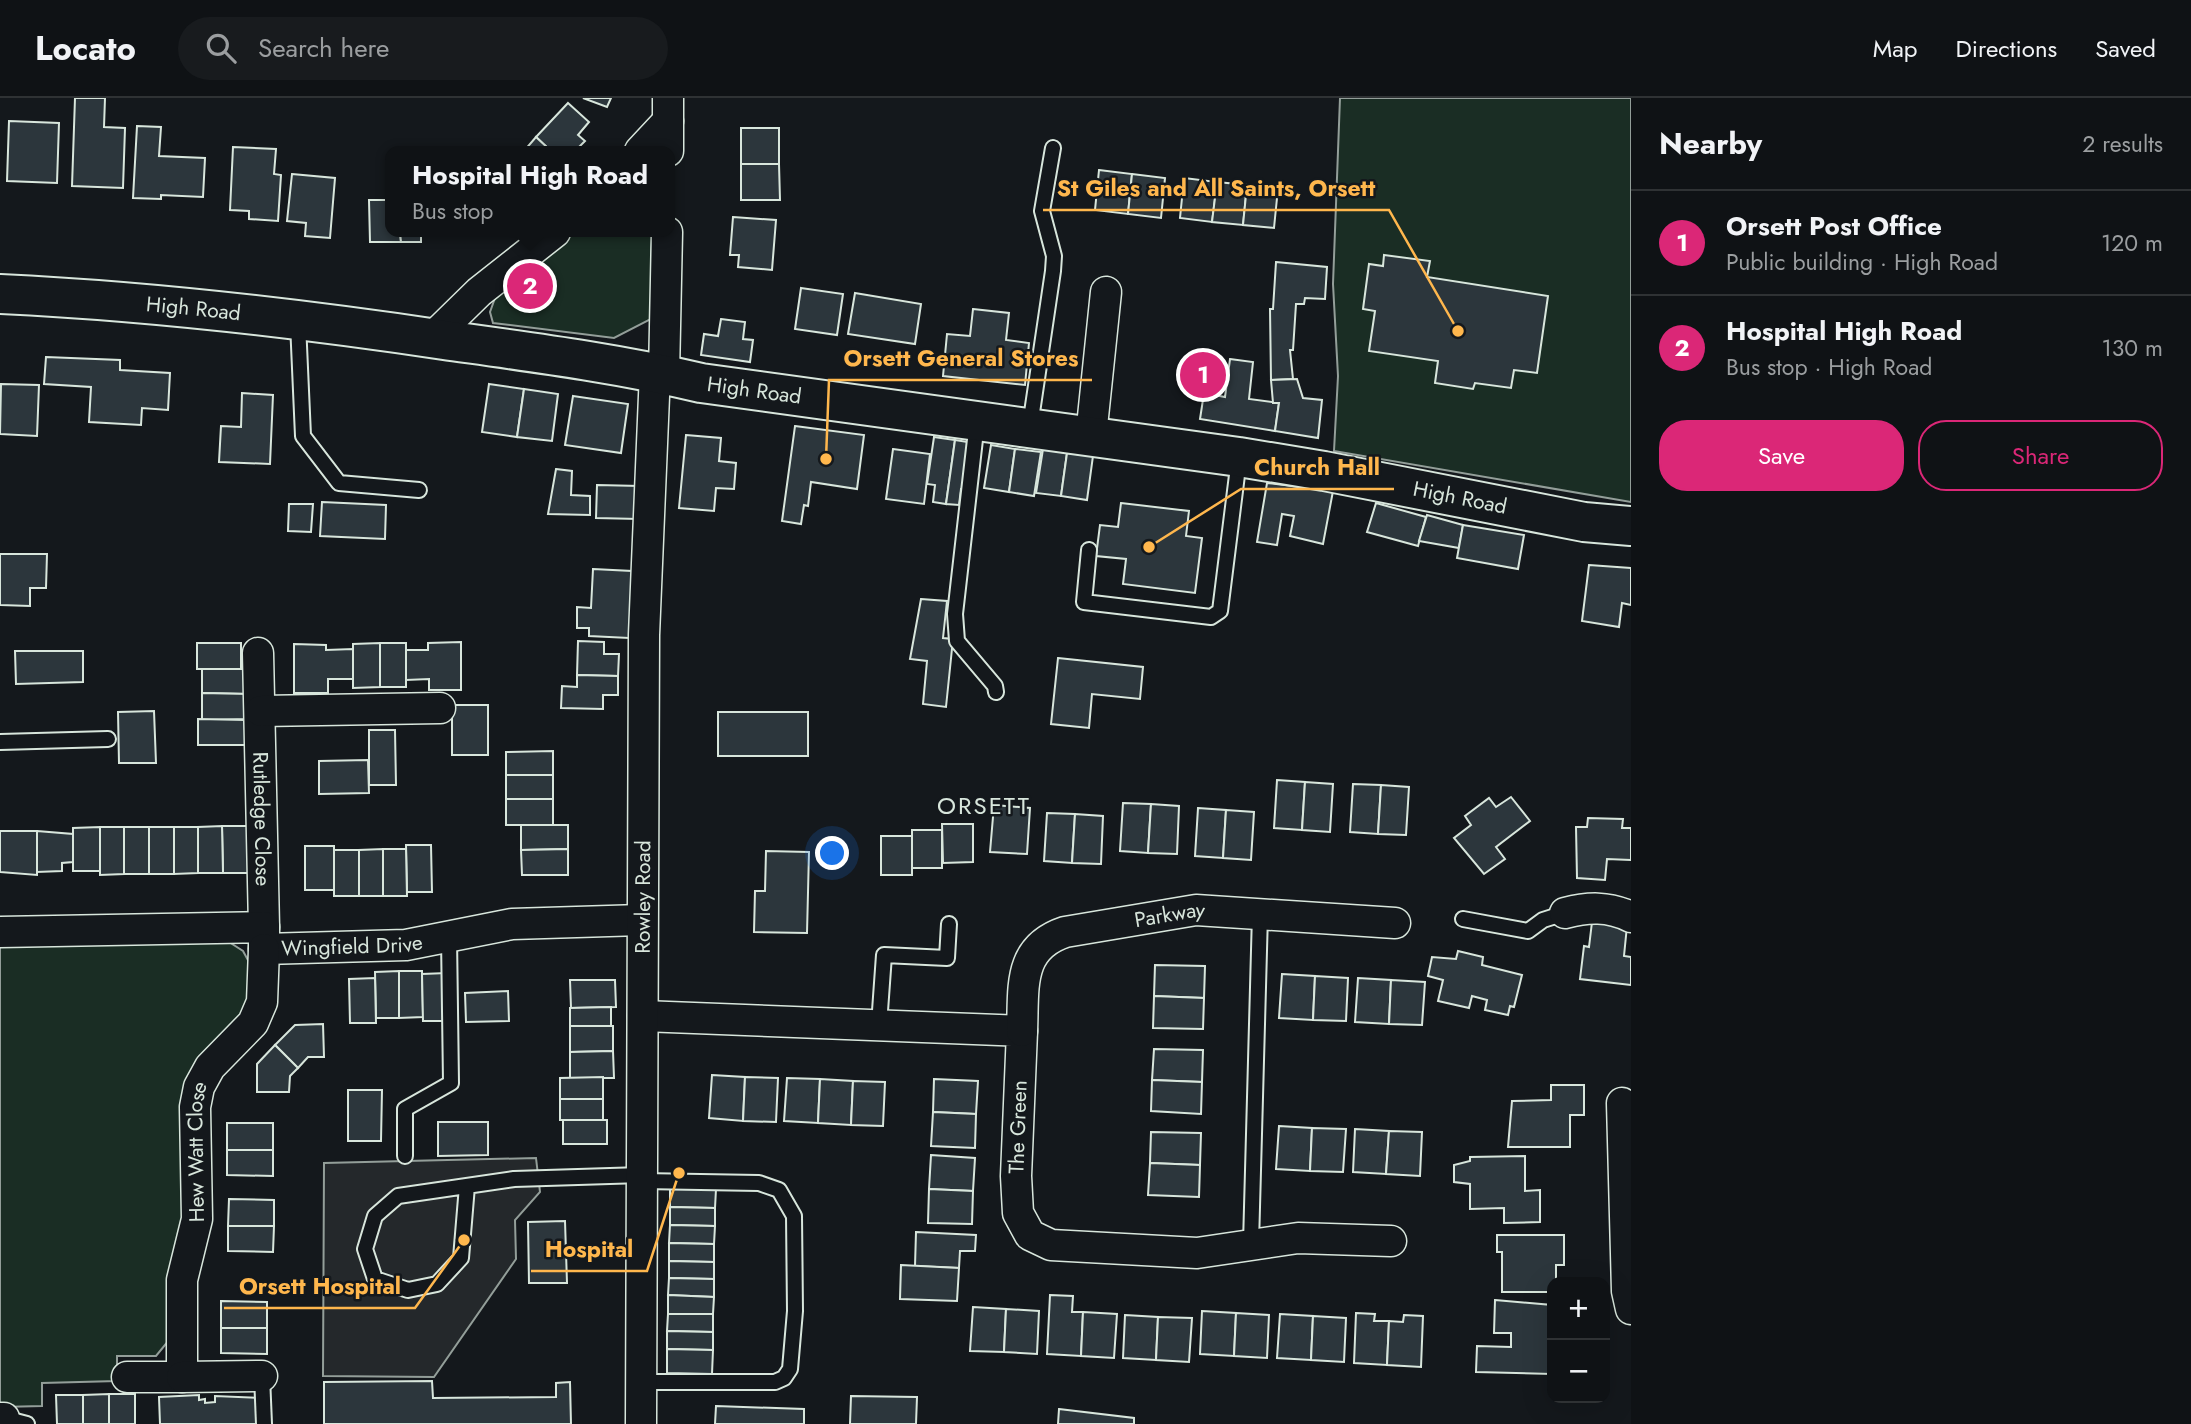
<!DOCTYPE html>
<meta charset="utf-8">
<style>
:root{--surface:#0f1215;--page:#181b1e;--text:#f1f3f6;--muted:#9b9ea0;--line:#2f3234;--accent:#db2777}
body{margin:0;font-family:Jost,sans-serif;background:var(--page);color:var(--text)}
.controls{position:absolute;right:21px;bottom:21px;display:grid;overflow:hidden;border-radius:14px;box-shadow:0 7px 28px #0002}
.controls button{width:63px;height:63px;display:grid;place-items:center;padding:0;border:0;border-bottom:2px solid var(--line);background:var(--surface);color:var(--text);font:35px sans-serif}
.you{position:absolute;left:833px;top:756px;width:24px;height:24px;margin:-18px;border:5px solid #fff;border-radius:50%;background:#1a73e8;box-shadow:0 0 0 10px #1a73e833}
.badge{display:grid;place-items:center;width:46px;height:46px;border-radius:50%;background:var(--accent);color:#fff;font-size:23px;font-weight:700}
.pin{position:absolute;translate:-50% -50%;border:4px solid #fff;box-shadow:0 2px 7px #0006}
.popup{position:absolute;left:385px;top:48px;width:290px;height:91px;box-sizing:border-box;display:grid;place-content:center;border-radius:14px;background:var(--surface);filter:drop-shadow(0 2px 5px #0005);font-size:23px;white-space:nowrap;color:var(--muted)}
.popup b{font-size:26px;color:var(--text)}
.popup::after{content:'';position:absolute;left:50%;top:100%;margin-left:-14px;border:14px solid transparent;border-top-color:var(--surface)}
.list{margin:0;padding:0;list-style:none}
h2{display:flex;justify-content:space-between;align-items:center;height:91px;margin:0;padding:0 28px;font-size:30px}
h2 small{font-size:23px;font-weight:400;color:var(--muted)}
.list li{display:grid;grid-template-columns:46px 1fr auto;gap:21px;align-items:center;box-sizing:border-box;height:105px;padding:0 28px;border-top:2px solid var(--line)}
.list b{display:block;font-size:26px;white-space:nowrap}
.list p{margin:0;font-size:23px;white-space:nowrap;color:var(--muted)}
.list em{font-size:23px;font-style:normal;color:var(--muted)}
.actions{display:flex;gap:14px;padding:21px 28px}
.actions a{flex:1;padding:16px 0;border:2px solid var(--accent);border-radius:28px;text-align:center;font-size:24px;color:var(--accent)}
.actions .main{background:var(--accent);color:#fff}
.icon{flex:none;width:38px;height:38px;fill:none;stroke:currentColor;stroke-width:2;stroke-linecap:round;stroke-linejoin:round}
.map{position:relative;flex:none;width:1631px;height:1326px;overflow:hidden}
header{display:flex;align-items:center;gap:42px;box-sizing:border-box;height:98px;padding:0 35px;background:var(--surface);border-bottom:2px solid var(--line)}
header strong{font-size:33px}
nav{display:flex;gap:38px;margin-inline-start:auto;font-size:24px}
.search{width:490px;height:63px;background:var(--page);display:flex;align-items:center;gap:18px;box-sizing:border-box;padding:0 24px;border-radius:38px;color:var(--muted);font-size:26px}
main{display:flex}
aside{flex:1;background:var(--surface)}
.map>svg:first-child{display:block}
</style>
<header>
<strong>Locato</strong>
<div class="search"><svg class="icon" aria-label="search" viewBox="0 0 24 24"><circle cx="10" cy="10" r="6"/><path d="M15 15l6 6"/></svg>Search here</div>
<nav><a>Map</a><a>Directions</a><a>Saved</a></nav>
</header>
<main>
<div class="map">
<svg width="1631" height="1326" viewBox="0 0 1631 1326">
<rect width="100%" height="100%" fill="#14181c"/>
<!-- green -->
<g fill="#1a2d24" stroke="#939e99" stroke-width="2">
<path d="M1340,0h291v404l-297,-51 4,-75 -5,-92z"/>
<path d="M571,134h82l-2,87 -37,19 -121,-15 -3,-11 5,-14z"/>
<path d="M229,844l14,9 6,11 1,34 -7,20 -42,47 -13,159 -14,112 -18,22h-39v25l-75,2v23l-42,1v-463z"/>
</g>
<!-- parking -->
<path fill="#24282b" stroke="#939e99" stroke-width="2" d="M536,1060l4,34 -25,28 1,39 -82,118 -111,-1 1,-213z"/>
<!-- building -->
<g fill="#2c363c" stroke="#d8e6dc" stroke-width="2">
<path d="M75,0h30l-1,29 21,1 -2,60 -51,-2z"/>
<path d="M583,0h28l-4,9z"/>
<path d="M568,5l21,19 -11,13 7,6 -10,10h-24l-15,-14z"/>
<path d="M9,23l50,2 -2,60 -50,-2z"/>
<path d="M137,28l24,1 -2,29 46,2 -2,39 -42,-2v4l-28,-1z"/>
<rect x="741" y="30" width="38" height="36"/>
<path d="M536,39l15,14h-27z"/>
<path d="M233,49l43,2 -2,25 7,1 -3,46 -29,-2v-8l-19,-1z"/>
<path d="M741,66h38l1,36h-39z"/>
<path d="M1099,72l33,4 -4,40 -33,-4z"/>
<path d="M292,76l43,4 -5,60 -25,-2 1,-13 -19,-2z"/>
<path d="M1132,76l33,4 -4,40 -33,-4z"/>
<path d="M1184,80l33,4 -5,40 -32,-4z"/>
<path d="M1217,84l30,3 -4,40 -31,-3z"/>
<path d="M1247,87l31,3 -4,40 -31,-3z"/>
<path d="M369,102h21v32h10l1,10h-31z"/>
<path d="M733,119l43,3 -4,50 -34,-3 1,-12h-9z"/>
<path d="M400,134h21v10h-20z"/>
<path d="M1384,157l46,6 -3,16 121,19 -11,77 -23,-3 -3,18 -36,-5 -2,6 -38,-6 3,-22 -69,-10 6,-40 -12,-2 6,-45 14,2z"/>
<path d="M1276,164l51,5 -2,32 -20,-1 -1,6h-8l-3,46h-3l3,29 -22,1 -1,-71h3z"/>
<path d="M801,190l42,6 -6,41 -42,-6z"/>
<path d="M855,195l66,11 -6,40 -67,-10z"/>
<path d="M973,211l36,4 -3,27 23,3 -4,42 -82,-9 4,-42 23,2z"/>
<path d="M721,221l24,3 -2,17 10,1 -3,22 -49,-7 3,-21 14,2z"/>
<path d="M46,259l74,3v10l50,3 -2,37 -26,-2 -1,17 -52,-3 2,-35 -47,-3z"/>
<path d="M1230,261l23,3 -4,37 30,4 -4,28 -75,-12 4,-26 21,4z"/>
<path d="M1297,281l6,19 19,2 -4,38 -43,-7 4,-28h-6l-2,-23z"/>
<path d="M1,286l38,1 -2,51 -37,-2z"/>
<path d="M489,286l35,5 -7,48 -35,-5z"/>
<path d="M524,291l34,5 -6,47 -35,-4z"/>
<path d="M242,295l31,2 -3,69 -51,-2 2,-36 20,1z"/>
<path d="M573,298l55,8 -7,49 -56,-8z"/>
<path d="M795,328l69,9 -7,54 -46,-7 -3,24 -4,-1 -3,19 -19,-3z"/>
<path d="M686,337l35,3 -2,23 17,2 -2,26 -18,-1 -2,23 -35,-3z"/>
<path d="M934,339l21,3 -9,64 -13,-2 2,-17 -8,-1z"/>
<path d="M955,342l19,3 -6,46h-7l-2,16 -13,-1z"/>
<path d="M991,347l24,4 -6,43 -25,-4z"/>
<path d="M893,351l37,5 -6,50 -38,-5z"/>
<path d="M1015,351l26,3 -7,44 -25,-4z"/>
<path d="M1043,351l24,4 -6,43 -25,-3z"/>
<path d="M1067,355l26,3 -6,44 -26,-4z"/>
<path d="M556,371l16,2 -1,24 19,1v19l-42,-1z"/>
<path d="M1267,385l66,8 -10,53 -33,-8 4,-20 -12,-2 -5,31 -20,-3z"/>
<path d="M597,387l43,1 -1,33 -43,-1z"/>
<path d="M322,404l64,3 -1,34 -65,-3z"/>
<path d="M1121,405l68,8 -3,25 16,2 -7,55 -72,-9 3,-25 -30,-3 4,-31 18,2z"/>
<path d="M1376,405l50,14 -8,29 -51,-14z"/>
<path d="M289,406h24l-2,28 -23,-1z"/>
<path d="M1427,417l36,10 -4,23 -40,-7z"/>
<path d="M1463,427l61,10 -6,34 -61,-11z"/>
<path d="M0,456h47l-1,34h-16v18l-30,-1z"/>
<path d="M1589,467l42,3v37l-9,-2 -3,24 -37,-6z"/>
<path d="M593,471l39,2 -3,67 -40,-2v-8h-12v-21l14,1z"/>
<path d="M921,501l26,2 -4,37 10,1 -7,68 -23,-3 4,-43 -17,-2z"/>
<path d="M578,543l26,1v12h15l-1,22 -41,-1z"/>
<path d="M461,544v48h-32v-11l-23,1v-30h22v-7z"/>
<rect x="197" y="545" width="44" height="26"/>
<rect x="380" y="545" width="26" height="44"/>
<path d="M380,545v44l-27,1v-44z"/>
<path d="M294,546l32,1v5l27,-1v30h-25v14h-34z"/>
<path d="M15,553h68v31l-67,2z"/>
<path d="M1058,560l85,9 -3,32 -48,-5 -3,34 -38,-4z"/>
<path d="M202,571h46l1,25 -47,-1z"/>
<path d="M577,577l41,1v19h-15v14l-42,-1 1,-22 15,1z"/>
<path d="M202,595l47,1v25l-47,1z"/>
<rect x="452" y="607" width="36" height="50"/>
<path d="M154,613l2,52h-37l-1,-51z"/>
<rect x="718" y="614" width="90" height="44"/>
<path d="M198,621l48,1v25h-48z"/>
<path d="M369,632h26l1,55h-27z"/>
<path d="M553,653v24h-47v-23z"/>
<path d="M368,662l1,33 -50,1v-33z"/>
<rect x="506" y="677" width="47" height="24"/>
<path d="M1277,682l28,2 -3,48 -28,-2z"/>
<path d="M1305,684l28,2 -3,48 -28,-2z"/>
<path d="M1353,686l28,1 -3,49 -28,-2z"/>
<path d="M1381,687l28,2 -3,48 -28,-1z"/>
<path d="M1511,699l19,24 -34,26 9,12 -21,15 -30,-36 17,-13 -6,-9 24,-18 7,9z"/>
<rect x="506" y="701" width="47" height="26"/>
<path d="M1123,705l28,1 -3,49 -28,-2z"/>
<path d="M1151,706l28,2 -2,48 -29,-1z"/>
<path d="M994,707l36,3 -3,46 -37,-2z"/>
<path d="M1198,710l28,2 -3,48 -28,-2z"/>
<path d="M1226,712l28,2 -3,48 -28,-2z"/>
<path d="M1047,715l28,1 -3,49 -28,-2z"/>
<path d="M1075,716l28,2 -2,48 -29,-1z"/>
<path d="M1588,720l35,1 -1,9h9v32l-24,-1 -2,21 -28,-2 -1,-51h11z"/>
<path d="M942,726h31v38l-30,1z"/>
<path d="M521,727h47v24l-47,1z"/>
<path d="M222,728h30v47h-29z"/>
<path d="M222,728l1,47h-25v-46z"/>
<path d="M100,729h24v47l-24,1z"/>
<path d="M100,729v44h-27v-43z"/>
<rect x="124" y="729" width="25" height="47"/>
<rect x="149" y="729" width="25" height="47"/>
<path d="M174,729h24v46l-24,1z"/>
<rect x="912" y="732" width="30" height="38"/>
<path d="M0,733h37v44l-37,-3z"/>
<path d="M37,733l36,3v28l-11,1v8l-25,1z"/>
<rect x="881" y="738" width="31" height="39"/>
<path d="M406,747h25l1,47h-25z"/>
<rect x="305" y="748" width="29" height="44"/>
<path d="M383,751h23l1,47h-24z"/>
<path d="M383,751v47h-24v-46z"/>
<path d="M568,751v26h-46l-1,-25z"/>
<rect x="334" y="752" width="25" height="46"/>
<path d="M766,753l43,1 -2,81 -53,-1 1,-41h10z"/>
<path d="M1592,824l35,4 -3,30 7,1v28l-51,-6 4,-33 5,1z"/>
<path d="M1458,853l25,6 -1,8 40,10 -8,32 -4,-1 -2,9 -23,-5 2,-10 -15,-4 -3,12 -31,-7 5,-21 -15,-4 4,-19 24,2z"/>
<path d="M1155,867l50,1 -1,32 -50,-2z"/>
<path d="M399,873h23l1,46 -24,1z"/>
<path d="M399,873v47h-23l-1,-46z"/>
<path d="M447,875l1,48h-25l-1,-47z"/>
<path d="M1282,876l33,2 -2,44 -34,-2z"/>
<path d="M1315,878l33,2 -2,43 -33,-1z"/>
<path d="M375,880l1,45h-26l-1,-44z"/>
<path d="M1358,880l33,2 -2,44 -34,-2z"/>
<path d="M570,882h45l1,27 -45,1z"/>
<path d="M1391,882l34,2 -3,43 -33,-1z"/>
<path d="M508,893l1,30 -43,1 -1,-29z"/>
<path d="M1154,898l50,2 -1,31 -50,-1z"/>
<path d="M611,909v19h-41v-18z"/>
<path d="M323,926l1,33h-16l-10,11 -23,-23 20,-20z"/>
<path d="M570,928h43v25l-43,1z"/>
<path d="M275,947l23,23 -8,8 -1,16h-32v-28z"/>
<path d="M1154,951l49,1 -1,32 -50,-2z"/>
<path d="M613,953l1,27h-44v-26z"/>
<path d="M712,977l33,2 -2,44 -34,-3z"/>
<path d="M603,979v22h-43v-21z"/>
<path d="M745,979l33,1 -2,44 -33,-1z"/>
<path d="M787,980l33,1 -2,44 -34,-2z"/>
<path d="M820,981l33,2 -2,44 -33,-2z"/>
<path d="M934,981l44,2 -2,33 -43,-2z"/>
<path d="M1152,982l50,2 -1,32 -50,-3z"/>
<path d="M853,983l32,1 -2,44 -32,-1z"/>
<path d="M1551,987h33v30h-14v32h-62l4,-46 39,-1z"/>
<path d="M348,992h34l-1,51h-33z"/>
<rect x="560" y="1001" width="43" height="21"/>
<path d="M933,1014l43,2 -1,34 -44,-2z"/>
<rect x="563" y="1022" width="44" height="24"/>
<path d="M438,1024h50v33l-50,1z"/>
<rect x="227" y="1025" width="46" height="27"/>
<path d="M1279,1028l33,2 -2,43 -34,-2z"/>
<path d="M1312,1030l34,1 -3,43 -33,-1z"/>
<path d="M1355,1031l34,2 -3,43 -33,-2z"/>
<path d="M1389,1033l33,1 -2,44 -34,-2z"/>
<path d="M1151,1034l50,1 -1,32 -50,-2z"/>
<path d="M227,1052h46v26l-46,-1z"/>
<path d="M931,1057l44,3 -2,33 -44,-2z"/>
<path d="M1525,1058v35l15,-1v32l-36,1v-15l-34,1v-25l-16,-2v-17l16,-4v-4z"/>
<path d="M1150,1065l50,2 -1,32 -51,-2z"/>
<path d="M670,1090l46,1 -1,19 -45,-1z"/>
<path d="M929,1091l44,2 -1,33 -44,-1z"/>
<path d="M229,1101l45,1v26h-46z"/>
<path d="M670,1109l45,1v18l-45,-1z"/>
<path d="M565,1123l2,62h-38l-1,-61z"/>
<path d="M670,1127l45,1 -1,18 -45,-1z"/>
<path d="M228,1128h46l-1,26 -45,-1z"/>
<path d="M916,1134l60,3 -1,16h-15l-1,17 -44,-2z"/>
<path d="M1497,1137h67v30h-8v17h-4v10h-50v-40h-5z"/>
<path d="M669,1145l45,1v18l-45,-1z"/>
<path d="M669,1163l45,1v17l-45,-1z"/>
<path d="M901,1167l58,3 -2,33 -57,-2z"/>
<path d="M669,1180l45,1v18l-46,-2z"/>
<path d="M668,1197l46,2 -1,17h-45z"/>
<path d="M1050,1197l23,1 -1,16h11l-2,44 -34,-2z"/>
<path d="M1495,1202l57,5v69l-76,-2 1,-26 34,1v-14h-17z"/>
<path d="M221,1203l46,1v26h-46z"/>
<path d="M973,1209l33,2 -2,43 -34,-1z"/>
<path d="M1006,1211l33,2 -2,43 -33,-2z"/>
<path d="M1202,1213l34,2 -2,43 -34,-2z"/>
<path d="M1083,1214l34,2 -3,44 -33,-2z"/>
<path d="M1236,1215l33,2 -2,43 -33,-2z"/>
<path d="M1356,1215l19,1 -1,7h15l-2,44 -33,-2z"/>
<path d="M668,1216h45v18l-46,-1z"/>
<path d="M1280,1216l33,2 -2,44 -34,-2z"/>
<path d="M1125,1217l33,2 -2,43 -33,-2z"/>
<path d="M1404,1217l19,1 -2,51 -34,-2 2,-44 14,1z"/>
<path d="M1313,1218l33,2 -2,44 -33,-2z"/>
<path d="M1158,1219l34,1 -3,44 -33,-2z"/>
<path d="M221,1230h46v26l-46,-1z"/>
<path d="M667,1233l46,1v18l-46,-1z"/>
<path d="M667,1251l46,1 -1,24 -45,-1z"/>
<path d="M432,1283l1,17 123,-1v-14l14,-1 1,42h-247v-42z"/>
<path d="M109,1296v30h-26v-29z"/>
<rect x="109" y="1296" width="26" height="30"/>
<path d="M56,1297h27v29h-26z"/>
<path d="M199,1297v5l6,-1v4l10,-1v-6l44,2 1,26h-100l-1,-27z"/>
<path d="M851,1298l66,1 -1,27h-66z"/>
<path d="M716,1308l88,3v15h-89z"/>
<path d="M1059,1311l75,9v6h-76z"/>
</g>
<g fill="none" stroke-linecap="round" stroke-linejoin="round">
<!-- lane casing -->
<g stroke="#d8e6dc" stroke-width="18">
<g id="lane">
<path d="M298,225l5,113 36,47 80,7"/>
<path d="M977,324l-22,192 2,27 38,45 1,6"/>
<path d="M1030,328l23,-155 1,-15 -12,-45 11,-63"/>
<path d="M1089,452l-5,52 127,15 9,-6 19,-152"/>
<path d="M0,644l108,-3"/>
<path d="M1463,821l65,12 15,-11 22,-7"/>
<path d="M879,927l5,-70 63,3 2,-34"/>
<path d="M405,1058v-47l46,-26 -2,-146"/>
<path d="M467,1088l-6,72 -24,26 -29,6 -33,-11 -10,-30 10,-33 23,-20 116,-17 128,-4"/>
<path d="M1251,1146l9,-330"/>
<path d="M262,1278l2,48"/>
<path d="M641,1284h134l9,-4 6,-9 5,-58 -1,-95 -15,-26 -20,-7 -117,-2"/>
<path d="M4,1320l23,6"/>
</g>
</g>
<!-- street casing -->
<g stroke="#d8e6dc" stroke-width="33">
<g id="street">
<path d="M640,53l28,-30"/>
<path d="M668,53v-53"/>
<path d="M432,240l47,-46 76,-60"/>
<path d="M664,276l3,-142"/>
<path d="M1091,338l15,-144"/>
<path id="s1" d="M258,555l6,274"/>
<path d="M261,613l179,-3"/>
<path d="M1565,815c23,-6 43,-7 66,4"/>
<path id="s2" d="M0,834l264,-5v22l142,-4 106,-21 129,-4"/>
<path d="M643,918l379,15 -6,145 2,37 12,22 21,10 146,8 101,-15 93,3"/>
<path id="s3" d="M1022,933c2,-43 -5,-83 43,-99l131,-22 199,13"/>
<path d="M1622,1005l5,188 4,18"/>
<path id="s4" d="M127,1279h55v-97l15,-61 -2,-112 4,-20 11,-20 43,-44 9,-21 2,-53"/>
<path d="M182,1279l80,-1"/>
<path d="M0,1320h4"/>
<path id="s5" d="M641,1326l3,-789 11,-263"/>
</g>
</g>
<!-- secondary casing -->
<g stroke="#d8e6dc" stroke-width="42">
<g id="secondary">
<path id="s6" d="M0,196c149,7 296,24 444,46 86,12 172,23 257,43l538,74 85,14 260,51 47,4"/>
</g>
</g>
<!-- lane -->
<use href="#lane" stroke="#14181c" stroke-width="14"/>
<!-- street -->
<use href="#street" stroke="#14181c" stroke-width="30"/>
<!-- secondary -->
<use href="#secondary" stroke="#14181c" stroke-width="38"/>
</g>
<g text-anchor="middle" stroke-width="5" stroke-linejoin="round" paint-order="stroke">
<!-- street labels -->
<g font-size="21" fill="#d8e6dc" stroke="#14181c">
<text dy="7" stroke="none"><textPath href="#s6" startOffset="194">High Road</textPath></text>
<text dy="7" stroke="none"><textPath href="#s6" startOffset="761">High Road</textPath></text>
<text dy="7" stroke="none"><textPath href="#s6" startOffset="1475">High Road</textPath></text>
<text dy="7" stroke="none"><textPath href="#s1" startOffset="166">Rutledge Close</textPath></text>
<text dy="7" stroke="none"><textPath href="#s5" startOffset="527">Rowley Road</textPath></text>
<text dy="7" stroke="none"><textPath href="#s3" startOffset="224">Parkway</textPath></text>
<text dy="7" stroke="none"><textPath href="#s2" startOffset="374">Wingfield Drive</textPath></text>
<text transform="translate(1018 1029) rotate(-88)" y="7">The Green</text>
<text dy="7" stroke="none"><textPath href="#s4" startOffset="282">Hew Watt Close</textPath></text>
</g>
<!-- quarter labels -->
<g font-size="24" letter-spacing="2" fill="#d8e6dc" stroke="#14181c">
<text x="984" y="716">ORSETT</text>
</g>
</g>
<!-- callouts -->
<path fill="none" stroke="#ffb74d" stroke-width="2.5" d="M1458 233L1389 112H1043M826 361L829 282H1092M1149 449L1241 391H1394M679 1075L647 1173H531M464 1142L415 1210H224"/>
<g fill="#ffb74d" stroke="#14181c" stroke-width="2.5">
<circle cx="1458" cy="233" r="7"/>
<circle cx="826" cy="361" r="7"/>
<circle cx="1149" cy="449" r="7"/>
<circle cx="679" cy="1075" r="7"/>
<circle cx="464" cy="1142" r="7"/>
</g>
<g font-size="23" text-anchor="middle" font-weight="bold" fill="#ffb74d" stroke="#14181c" stroke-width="5" stroke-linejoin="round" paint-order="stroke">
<text x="1216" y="98">St Giles and All Saints, Orsett</text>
<text x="961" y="268">Orsett General Stores</text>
<text x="1317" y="377">Church Hall</text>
<text x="589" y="1159">Hospital</text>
<text x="320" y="1196">Orsett Hospital</text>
</g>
</svg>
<div class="controls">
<button>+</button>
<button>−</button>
</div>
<div class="you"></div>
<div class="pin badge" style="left:1203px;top:277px">1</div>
<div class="pin badge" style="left:530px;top:188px">2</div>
<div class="popup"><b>Hospital High Road</b>Bus stop</div>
</div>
<aside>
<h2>Nearby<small>2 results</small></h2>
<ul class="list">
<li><span class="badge">1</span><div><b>Orsett Post Office</b><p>Public building · High Road</p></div><em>120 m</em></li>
<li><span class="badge">2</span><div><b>Hospital High Road</b><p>Bus stop · High Road</p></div><em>130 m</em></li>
</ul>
<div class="actions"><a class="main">Save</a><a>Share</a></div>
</aside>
</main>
